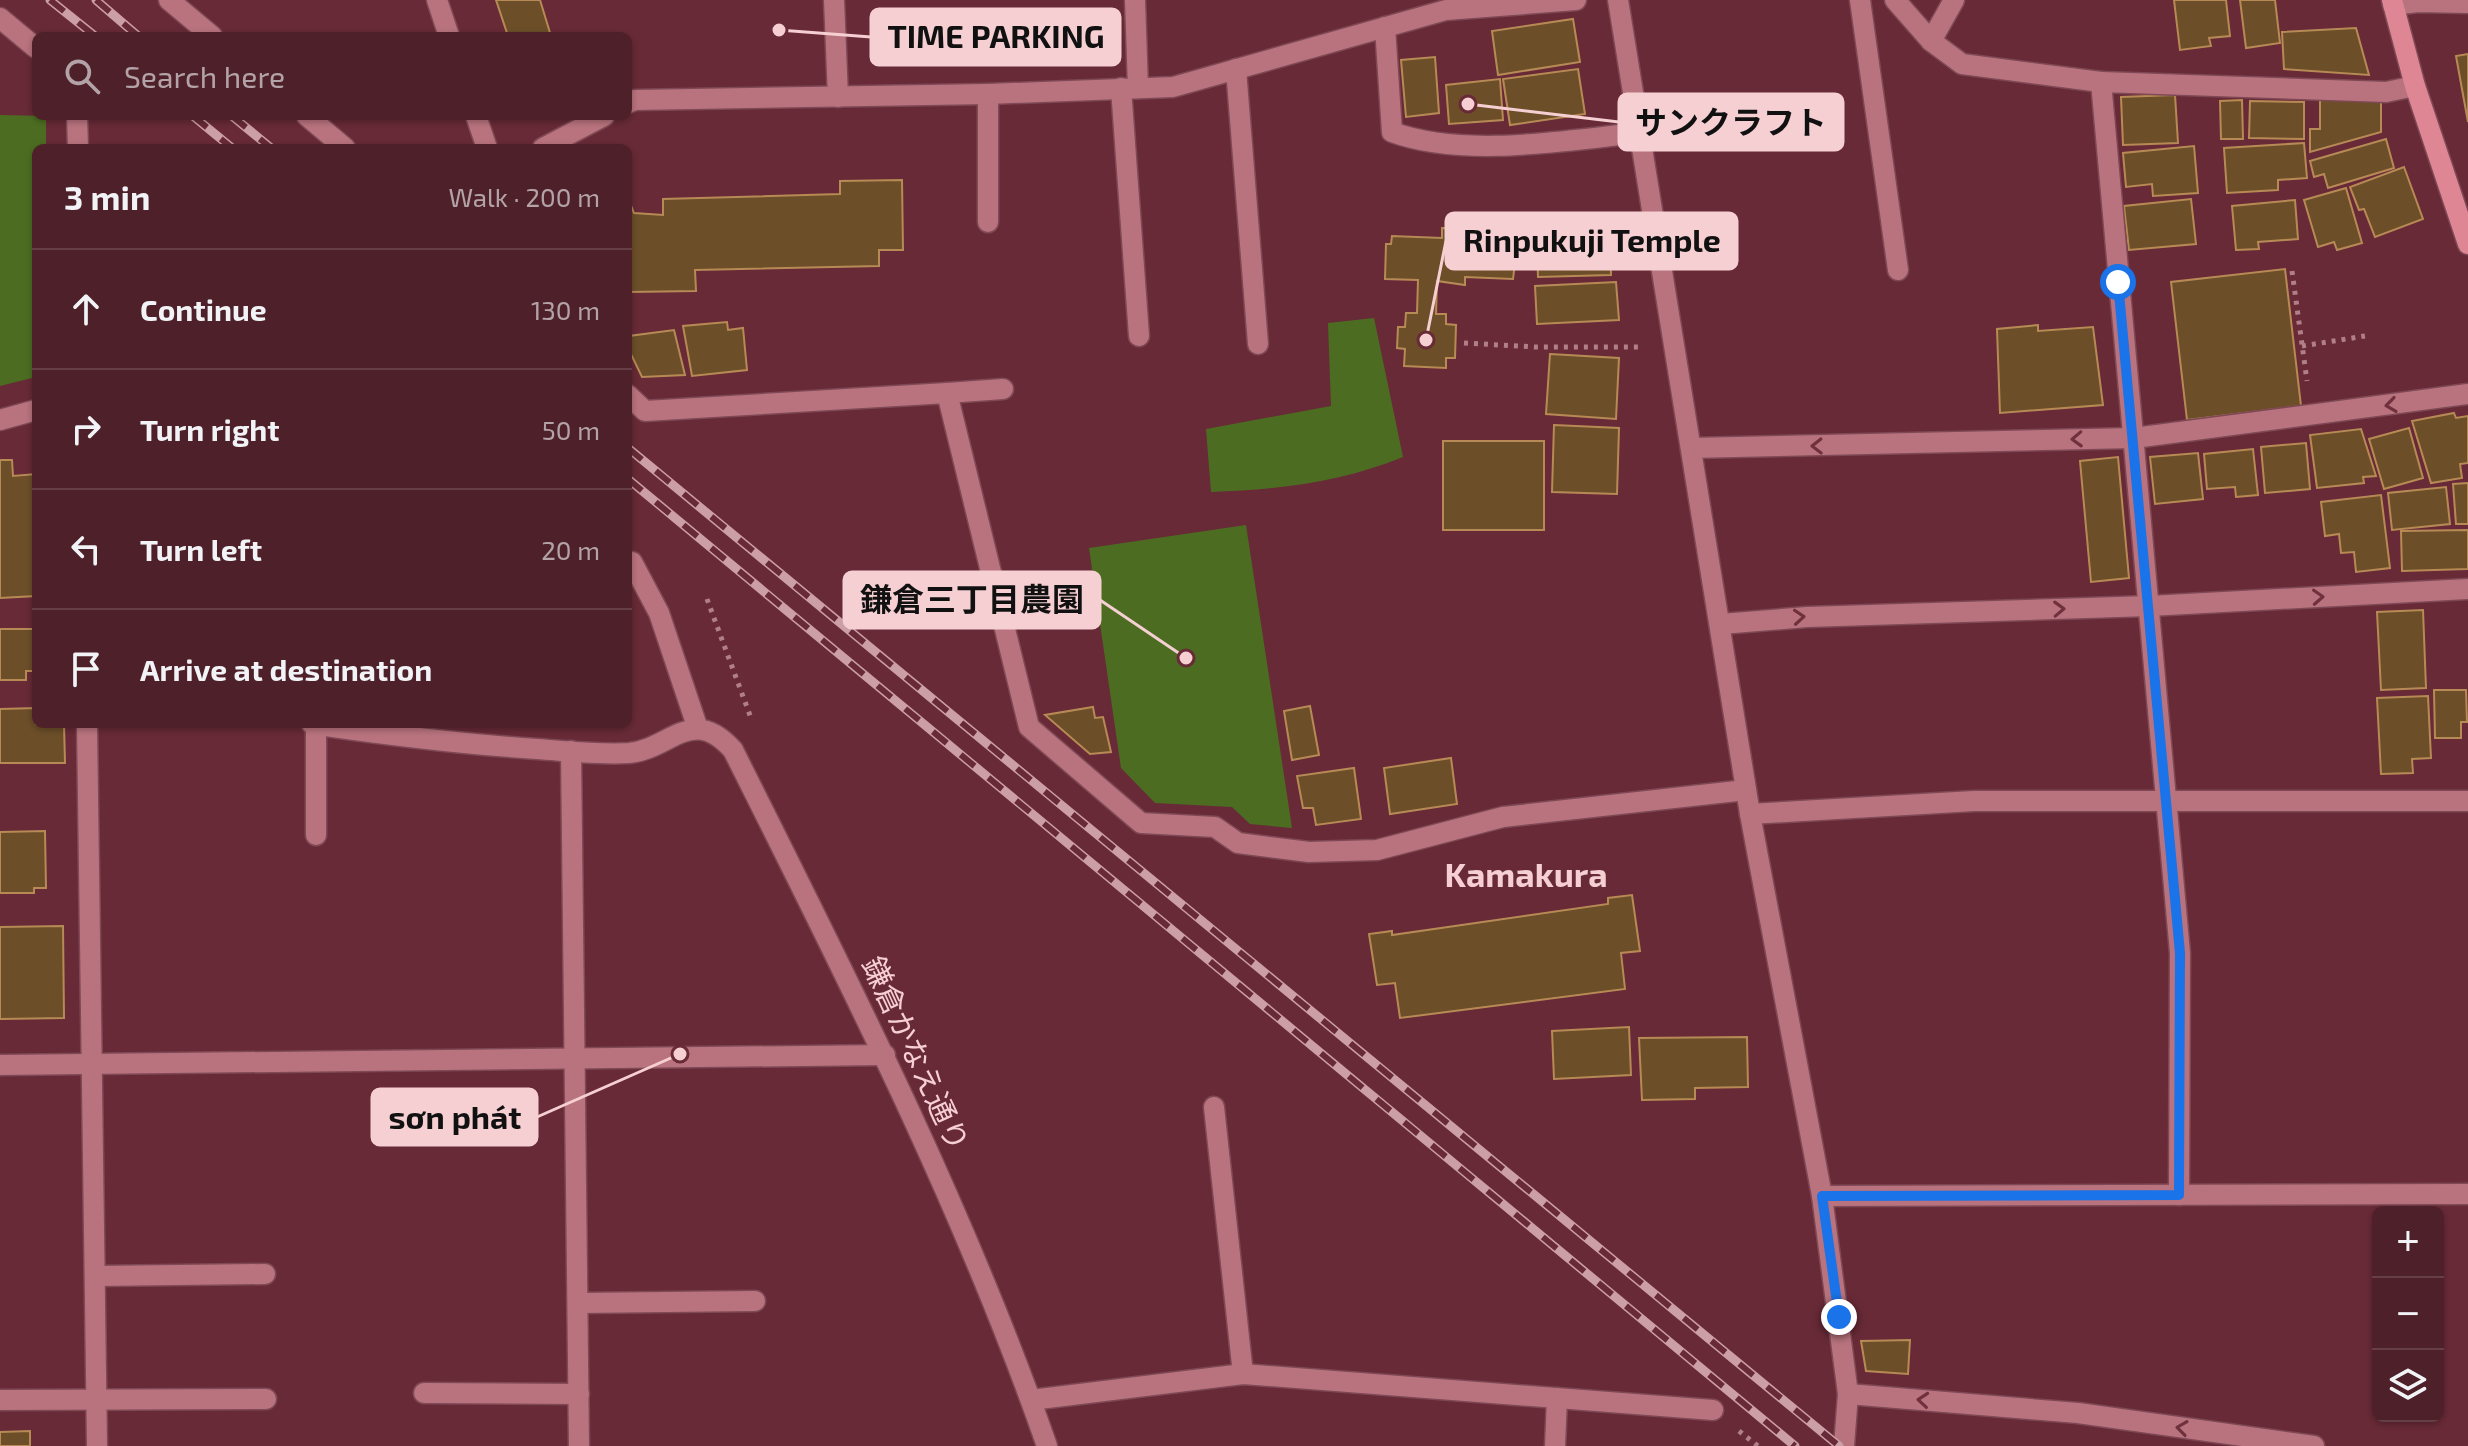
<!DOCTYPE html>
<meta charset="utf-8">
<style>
:root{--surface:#4e2029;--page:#582d35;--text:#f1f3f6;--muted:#b3a3a8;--line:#653e46}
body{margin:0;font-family:"Exo 2","Noto Sans JP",sans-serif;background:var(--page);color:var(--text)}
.controls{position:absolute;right:24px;bottom:24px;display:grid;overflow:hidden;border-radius:12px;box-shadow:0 2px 6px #0004}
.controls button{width:72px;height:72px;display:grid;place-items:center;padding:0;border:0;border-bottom:2px solid var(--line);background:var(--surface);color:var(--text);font:40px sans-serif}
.stop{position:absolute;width:24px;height:24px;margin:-18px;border:6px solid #1a73e8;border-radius:50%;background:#fff}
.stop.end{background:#1a73e8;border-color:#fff;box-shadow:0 2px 8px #0008}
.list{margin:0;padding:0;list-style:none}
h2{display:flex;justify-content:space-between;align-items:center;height:104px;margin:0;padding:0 32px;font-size:34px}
h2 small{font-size:26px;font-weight:400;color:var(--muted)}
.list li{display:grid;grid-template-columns:52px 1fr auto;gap:24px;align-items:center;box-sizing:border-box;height:120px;padding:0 32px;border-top:2px solid var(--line)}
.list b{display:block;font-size:30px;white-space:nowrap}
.list em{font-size:26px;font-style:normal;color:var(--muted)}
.icon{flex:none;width:44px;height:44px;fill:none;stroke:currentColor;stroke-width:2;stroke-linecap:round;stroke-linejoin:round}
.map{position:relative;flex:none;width:2468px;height:1446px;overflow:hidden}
.search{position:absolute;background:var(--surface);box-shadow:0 2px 6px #0004;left:32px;top:32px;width:600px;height:88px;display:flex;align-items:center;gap:20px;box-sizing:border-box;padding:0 28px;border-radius:12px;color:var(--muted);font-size:30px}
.panel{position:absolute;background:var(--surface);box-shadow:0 2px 6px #0004;left:32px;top:144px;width:600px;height:584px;border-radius:12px}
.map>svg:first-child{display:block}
</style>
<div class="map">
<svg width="2468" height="1446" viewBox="0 0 2468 1446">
<rect width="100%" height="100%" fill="#682a37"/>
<!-- green -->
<g fill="#4c6d21">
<path d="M0,115l46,1v32h-10v229l-36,9z"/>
<path d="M1374,318l29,139c-61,25 -126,33 -192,35l-5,-63 125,-23 -3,-83z"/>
<path d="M1246,525l46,303 -42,-4 -18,-17 -77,-4 -34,-35 -32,-220z"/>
</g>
<!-- building -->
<g fill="#6c4e29" stroke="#b78a55" stroke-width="2">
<path d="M496,0h44l11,36h-43z"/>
<path d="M2174,0h52l4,36 -21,2 2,8 -31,4z"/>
<path d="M2240,0h35l5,43 -34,5z"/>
<path d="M1573,19l7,43 -82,13 -6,-44z"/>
<path d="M2356,28l13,47 -85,-6 -2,-37z"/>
<path d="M2468,54v68l-12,-66z"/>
<path d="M1435,57l4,56 -33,4 -5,-57z"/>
<path d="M1578,69l7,45 -75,11 -7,-46z"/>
<path d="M1500,79l3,41 -54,4 -3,-39z"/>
<path d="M2175,95l3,48 -55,2 -2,-48z"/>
<path d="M2320,99l61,1v32l-71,20v-23h10z"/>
<path d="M2242,100l1,39h-22l-1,-38z"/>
<path d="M2250,101l54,1v37l-55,-1z"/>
<path d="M2386,139l8,29 -66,20 -4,-14 -10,3 -4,-16z"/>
<path d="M2304,143l3,35 -29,2v10l-51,3 -3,-45z"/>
<path d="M2194,146l4,47 -45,3 -1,-12 -26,3 -3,-34z"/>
<path d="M2404,167l19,52 -48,18 -11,-28 -5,1 -9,-23z"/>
<path d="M902,180l1,70h-24v16l-184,4 1,21 -68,1v-94l6,15 29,2v-16l177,-5v-13z"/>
<path d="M2346,188l16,55 -25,7 -3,-8 -16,5 -14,-47z"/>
<path d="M2191,199l5,45 -67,6 -5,-44z"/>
<path d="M2295,200l3,39 -40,3 1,7 -23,1 -4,-44z"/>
<path d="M1609,219l2,56 -73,2 -2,-55z"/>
<path d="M1442,228l77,2 -6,49 -48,-2v8l-28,-4 -1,33h10v10l10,1 -1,33h-9v10l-42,-2 1,-17 -8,-1 1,-21h7l1,-14h11l1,-33 -33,-1 1,-35h5l1,-8 50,2z"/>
<path d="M2285,269l16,137 -114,14 -16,-138z"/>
<path d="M1616,282l3,38 -82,4 -2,-38z"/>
<path d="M727,322l1,8 15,-2 4,42 -55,6 -9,-50z"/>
<path d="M2038,325v6l55,-4 10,78 -103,8 -3,-84z"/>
<path d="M674,330l11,45 -43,2 -13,-27v-14z"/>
<path d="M1550,354l69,4 -3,61 -70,-5z"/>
<path d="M2454,413l2,5 12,-2v47l-8,1 2,14 -31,5 -19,-62z"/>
<path d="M1554,425l65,3 -2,66 -65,-2z"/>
<path d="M2409,428l14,50 -39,11 -15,-50z"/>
<path d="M2361,429l15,47 -13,1 1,6 -47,5 -7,-53z"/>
<rect x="1443" y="441" width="101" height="89"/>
<path d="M2306,443l4,46 -45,4 -4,-46z"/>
<path d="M2253,449l5,46 -22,2 -1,-10 -28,2 -3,-35z"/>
<path d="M2198,453l5,46 -48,5 -5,-47z"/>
<path d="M2118,457l11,121 -38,4 -11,-121z"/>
<path d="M0,460h12l1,16 23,-2v122l-36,2z"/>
<path d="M2468,483v41h-12l-3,-40z"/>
<path d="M2446,487l4,37 -58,6 -4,-37z"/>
<path d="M2381,495l9,73 -34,4 -2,-20 -13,1 -2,-19 -14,2 -4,-34z"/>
<path d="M2468,530v39l-66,2 -1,-40z"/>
<path d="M2423,610l3,78 -45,2 -4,-78z"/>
<path d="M0,629h36v42h-10v9h-26z"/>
<path d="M2434,690h32l1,32h-6v16h-26z"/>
<path d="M2428,696l3,62 -19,1 1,14 -32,1 -4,-76z"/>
<path d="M1310,706l9,49 -27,5 -8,-49z"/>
<path d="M1093,707l2,11 8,-1 8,35 -21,2 -45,-39z"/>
<path d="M36,708v16h28l1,39h-65v-54z"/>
<path d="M1451,758l6,46 -67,10 -6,-46z"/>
<path d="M1354,768l7,51 -45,6 -3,-17h-10l-6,-32z"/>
<path d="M45,831l1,57h-12v5h-34v-61z"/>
<path d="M1632,895l8,56 -19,2 4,36 -225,29 -5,-35 -18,2 -8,-51 23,-3v4l216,-31v-6z"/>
<path d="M63,926l1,92 -64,1v-92z"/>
<path d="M1629,1027l2,48 -77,4 -2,-48z"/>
<path d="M1747,1037l1,50 -53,1v11l-53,1 -3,-62z"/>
<path d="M1910,1340l-2,34 -42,-3 -5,-30z"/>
<path d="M30,1431v15h-30v-14z"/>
</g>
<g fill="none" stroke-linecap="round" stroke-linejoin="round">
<!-- minor casing -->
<g stroke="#7e4854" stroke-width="23">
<g id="minor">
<path d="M169,0l43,36"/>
<path d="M437,0l12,36"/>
<path d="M834,0l4,97"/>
<path d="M1135,0l3,88"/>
<path d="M1618,0l132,814 72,382 26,198 -4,52"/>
<path d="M1860,0l38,270"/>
<path d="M1895,0l36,41 31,23 139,18"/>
<path d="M2393,5l25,-3 50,1"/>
<path d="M0,18l36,30"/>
<path d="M1385,27l7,105c71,26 171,9 245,1"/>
<path d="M1931,41l23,-41"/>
<path d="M1236,69l22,275"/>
<path d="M1121,88l18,248"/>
<path d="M988,94v128"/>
<path d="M628,103l7,-3 353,-6 185,-7 273,-77 130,-10"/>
<path d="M77,116l1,32"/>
<path d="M307,116l38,32"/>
<path d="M476,116l11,32"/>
<path d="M543,148l61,-32"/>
<path d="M947,393l56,-4"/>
<path d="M628,395l17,16 302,-18 82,334 112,96 74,4 23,16 71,9 68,-2 126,-33 243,-27"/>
<path d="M0,420l36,-10"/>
<path d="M1691,448l443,-10 334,-44"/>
<path d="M632,562l27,51 39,116"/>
<path d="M1721,624l86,-7 342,-11 319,-17"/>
<path d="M87,724l10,722"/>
<path d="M312,724c75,11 149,20 225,25 30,2 62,6 92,4 42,-4 63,-49 104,-3 114,228 230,455 314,696"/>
<path d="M316,725v110"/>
<path d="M571,751l8,695"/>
<path d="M1750,814l224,-13h494"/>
<path d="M0,1065l885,-10"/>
<path d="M1214,1107l29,267"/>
<path d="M2179,1195l1,-242 -79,-871 285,10 29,-6"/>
<path d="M1822,1196l646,-2"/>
<path d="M96,1276l169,-2"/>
<path d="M579,1303l176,-2"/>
<path d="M424,1393l155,1"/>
<path d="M1848,1394l230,19 236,33"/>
<path d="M0,1400l266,-1"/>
<path d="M1031,1400l212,-26 470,36"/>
<path d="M1555,1446l2,-48"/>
</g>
</g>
<!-- major casing -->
<g stroke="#7e4854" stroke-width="23">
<path id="major" d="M2392,0l23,86 53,158"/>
</g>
<!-- path -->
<g stroke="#b17f87" stroke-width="5" stroke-dasharray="4 6" stroke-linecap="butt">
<path d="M2292,271l15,110"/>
<path d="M1464,343l72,4h107"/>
<path d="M2302,346l63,-10"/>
<path d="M707,599l44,119"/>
<path d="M1739,1431l19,15"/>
</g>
<!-- minor -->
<use href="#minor" stroke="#b8737e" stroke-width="20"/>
<!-- major -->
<use href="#major" stroke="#de8694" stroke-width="20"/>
<!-- rail casing -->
<g stroke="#cc9ea5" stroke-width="9">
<g id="rail">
<path d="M50,0l45,36"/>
<path d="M96,0l42,36"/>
<path d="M193,116l39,32"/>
<path d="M232,116l39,32"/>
<path d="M628,448l1211,998"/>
<path d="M628,479l1167,967"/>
</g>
</g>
<!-- rail -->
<use href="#rail" stroke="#682a37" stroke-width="6" stroke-dasharray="18" stroke-linecap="butt"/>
</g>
<!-- one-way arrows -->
<defs><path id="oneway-chevron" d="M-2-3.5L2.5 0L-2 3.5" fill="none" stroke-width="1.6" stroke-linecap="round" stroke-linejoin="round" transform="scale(2)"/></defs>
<g stroke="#70313e">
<use href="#oneway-chevron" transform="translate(2391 405) rotate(172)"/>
<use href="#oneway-chevron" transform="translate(2077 439) rotate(178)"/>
<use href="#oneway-chevron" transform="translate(1817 446) rotate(179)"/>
<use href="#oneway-chevron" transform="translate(2318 597) rotate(-3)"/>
<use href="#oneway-chevron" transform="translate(2059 609) rotate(-2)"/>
<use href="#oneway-chevron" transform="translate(1799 617) rotate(-4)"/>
<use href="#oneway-chevron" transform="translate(1923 1400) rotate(-175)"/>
<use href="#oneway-chevron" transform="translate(2182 1428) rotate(-172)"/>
</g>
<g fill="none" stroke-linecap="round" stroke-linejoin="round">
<!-- route -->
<path stroke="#1a73e8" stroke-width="10" d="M1839,1317l-17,-121 357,-1 1,-242 -62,-671"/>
</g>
<g text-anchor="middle" stroke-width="6" stroke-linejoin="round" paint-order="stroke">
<!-- street labels -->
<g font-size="30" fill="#f6cfd3" stroke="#682a37">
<text transform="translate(915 1054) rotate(65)" y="10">鎌倉かなえ通り</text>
</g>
<!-- quarter labels -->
<g font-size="34" font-weight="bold" fill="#f6cfd3" stroke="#682a37">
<text x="1526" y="887">Kamakura</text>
</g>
</g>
<!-- callouts -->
<path fill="none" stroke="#f6cfd3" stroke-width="3" d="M779 30L871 37M1468 104L1619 122M1426 340L1446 241M1186 658L1100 600M680 1054L537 1117"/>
<g fill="#f6cfd3" stroke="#682a37" stroke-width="3">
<circle cx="779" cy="30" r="8"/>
<circle cx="1468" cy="104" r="8"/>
<circle cx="1426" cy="340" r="8"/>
<circle cx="1186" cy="658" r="8"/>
<circle cx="680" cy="1054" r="8"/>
</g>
<g fill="#f6cfd3" stroke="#f6cfd3" stroke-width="3">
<rect x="871" y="9" width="249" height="56" rx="8"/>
<rect x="1619" y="94" width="224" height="56" rx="8"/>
<rect x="1446" y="213" width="291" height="56" rx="8"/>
<rect x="844" y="572" width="256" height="56" rx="8"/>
<rect x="372" y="1089" width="165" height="56" rx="8"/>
</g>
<g font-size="32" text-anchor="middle" font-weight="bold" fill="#111">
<text x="996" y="48">TIME PARKING</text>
<text x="1731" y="134">サンクラフト</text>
<text x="1592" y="252">Rinpukuji Temple</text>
<text x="972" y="611">鎌倉三丁目農園</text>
<text x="455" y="1129">sơn phát</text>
</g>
</svg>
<div class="controls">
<button>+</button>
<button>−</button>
<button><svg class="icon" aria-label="layers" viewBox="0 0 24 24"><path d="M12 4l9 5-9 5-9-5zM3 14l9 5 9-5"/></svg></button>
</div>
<div class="stop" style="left:2118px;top:282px"></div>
<div class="stop end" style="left:1839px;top:1317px"></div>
<div class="search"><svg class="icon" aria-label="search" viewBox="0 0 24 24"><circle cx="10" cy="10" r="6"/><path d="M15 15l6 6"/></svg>Search here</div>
<section class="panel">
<h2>3 min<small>Walk · 200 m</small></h2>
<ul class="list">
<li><svg class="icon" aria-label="ahead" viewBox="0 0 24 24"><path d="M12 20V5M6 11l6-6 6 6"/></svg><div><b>Continue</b></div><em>130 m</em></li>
<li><svg class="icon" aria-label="right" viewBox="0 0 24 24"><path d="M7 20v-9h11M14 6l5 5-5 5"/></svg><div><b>Turn right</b></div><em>50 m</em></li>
<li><svg class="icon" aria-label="left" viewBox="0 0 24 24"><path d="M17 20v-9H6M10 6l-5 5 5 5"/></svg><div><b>Turn left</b></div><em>20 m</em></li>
<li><svg class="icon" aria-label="arrive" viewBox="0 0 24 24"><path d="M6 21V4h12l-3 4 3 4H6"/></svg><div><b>Arrive at destination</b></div></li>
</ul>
</section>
</div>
